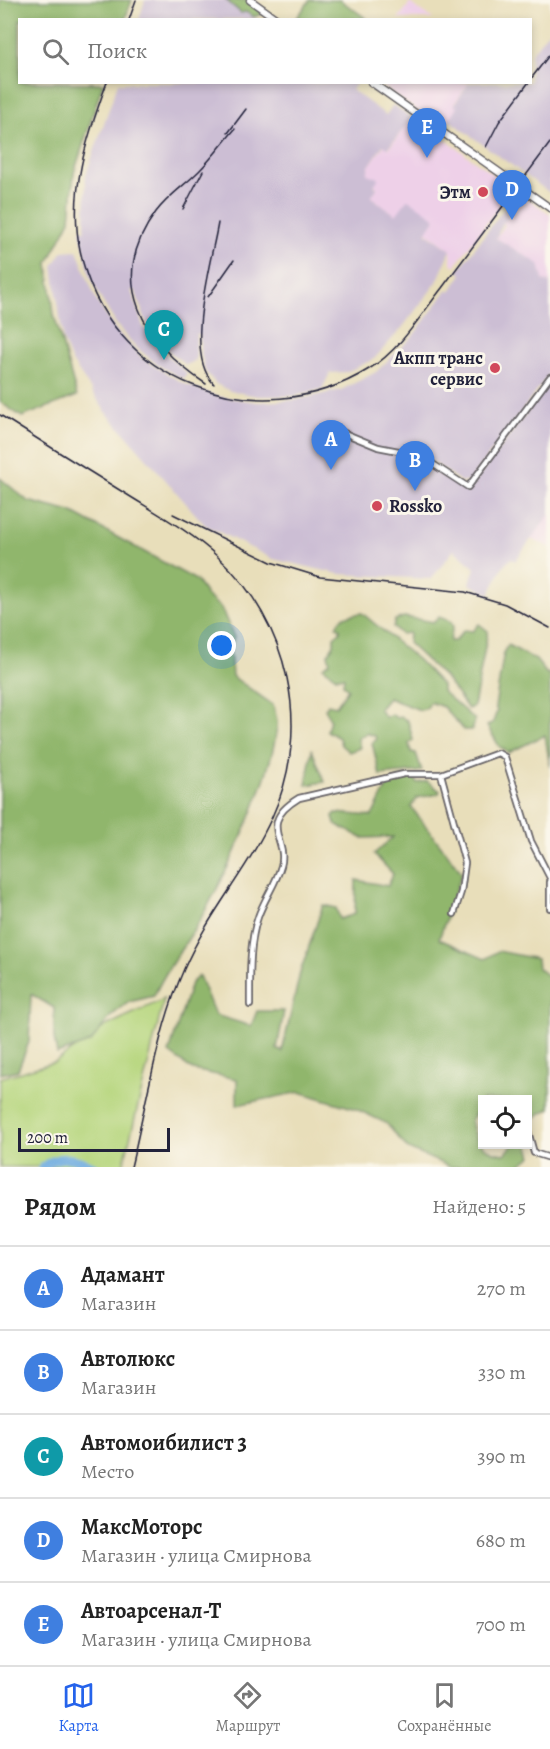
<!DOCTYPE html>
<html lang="ru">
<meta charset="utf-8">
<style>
:root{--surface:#fff;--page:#f2f2f2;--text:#222;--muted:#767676;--line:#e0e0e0;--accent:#2563eb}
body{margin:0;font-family:Alegreya,serif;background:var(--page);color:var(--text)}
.controls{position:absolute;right:18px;bottom:18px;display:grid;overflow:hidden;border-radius:0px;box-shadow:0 3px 9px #0003}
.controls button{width:54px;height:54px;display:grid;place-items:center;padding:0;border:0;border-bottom:2px solid var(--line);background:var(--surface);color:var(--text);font:30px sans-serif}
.scale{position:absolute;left:18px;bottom:15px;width:152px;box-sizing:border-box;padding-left:6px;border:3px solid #22223b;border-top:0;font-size:16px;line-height:21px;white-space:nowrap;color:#22223b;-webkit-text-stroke:4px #fbf7ec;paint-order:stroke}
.you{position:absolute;left:222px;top:646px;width:21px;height:21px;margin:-15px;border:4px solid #fff;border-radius:50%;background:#1a73e8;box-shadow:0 0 0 9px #1a73e833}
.badge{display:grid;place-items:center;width:39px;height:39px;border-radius:50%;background:var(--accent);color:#fff;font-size:20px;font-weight:700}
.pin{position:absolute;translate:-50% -50px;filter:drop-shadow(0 2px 3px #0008)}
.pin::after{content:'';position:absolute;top:32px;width:21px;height:18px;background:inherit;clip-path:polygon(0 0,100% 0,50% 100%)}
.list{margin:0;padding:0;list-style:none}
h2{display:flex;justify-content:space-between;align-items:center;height:78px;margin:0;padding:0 24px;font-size:26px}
h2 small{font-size:20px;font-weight:400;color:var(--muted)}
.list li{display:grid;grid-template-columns:39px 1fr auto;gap:18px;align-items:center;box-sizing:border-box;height:84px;padding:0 24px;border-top:2px solid var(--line)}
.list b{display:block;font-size:22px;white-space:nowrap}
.list p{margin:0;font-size:20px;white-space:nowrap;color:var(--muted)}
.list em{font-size:20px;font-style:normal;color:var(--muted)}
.icon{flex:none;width:33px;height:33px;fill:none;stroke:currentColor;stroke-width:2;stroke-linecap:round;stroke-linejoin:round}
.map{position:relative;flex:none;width:550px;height:1167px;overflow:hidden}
.search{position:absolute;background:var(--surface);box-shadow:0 3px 9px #0003;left:18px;right:18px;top:18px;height:66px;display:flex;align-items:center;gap:15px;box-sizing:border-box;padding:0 21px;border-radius:0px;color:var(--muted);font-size:22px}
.sheet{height:498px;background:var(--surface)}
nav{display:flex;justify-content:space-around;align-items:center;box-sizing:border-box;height:84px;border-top:2px solid var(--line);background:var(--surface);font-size:16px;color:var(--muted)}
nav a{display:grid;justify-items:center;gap:3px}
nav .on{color:var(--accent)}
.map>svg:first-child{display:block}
</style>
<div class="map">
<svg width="550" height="1167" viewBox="0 0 550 1167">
<rect width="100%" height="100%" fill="#fbf7ec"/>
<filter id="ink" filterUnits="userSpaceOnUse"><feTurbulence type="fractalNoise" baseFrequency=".0167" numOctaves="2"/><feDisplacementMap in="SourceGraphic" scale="12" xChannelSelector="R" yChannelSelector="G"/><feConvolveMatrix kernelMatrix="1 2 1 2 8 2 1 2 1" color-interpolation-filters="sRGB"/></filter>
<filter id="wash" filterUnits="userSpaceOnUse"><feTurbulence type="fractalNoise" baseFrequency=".008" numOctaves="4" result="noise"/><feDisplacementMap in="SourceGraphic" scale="24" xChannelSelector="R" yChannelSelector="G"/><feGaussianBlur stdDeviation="1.35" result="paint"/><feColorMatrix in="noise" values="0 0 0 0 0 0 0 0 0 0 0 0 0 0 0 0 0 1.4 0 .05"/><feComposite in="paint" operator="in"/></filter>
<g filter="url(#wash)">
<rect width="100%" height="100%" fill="#e8deba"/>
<!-- built -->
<g fill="#eed0e8">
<path d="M410,3l23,16h-35z"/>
<path d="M378,83h91l-15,21 4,3 -14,22z"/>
<path d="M413,116l99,72 -57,78 -4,-3v-13l-25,-18 10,-14 -40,-3 -25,-18 6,-9 -10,-14 2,-8 15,-21 5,3z"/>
<path d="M524,196l26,18v69l-7,-3 -5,-16 -42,-26 9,-13 -2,-2z"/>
<path d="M550,514v33l-20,-8z"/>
</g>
<!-- industrial -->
<g fill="#ccbed4">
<path d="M145,0h85l27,19 -118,1z"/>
<path d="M550,29v164l-101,-73 8,-13 -3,-2 15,-22 61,-1 1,-28z"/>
<path d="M118,83h236l2,1 -4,6 34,25 7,-10 19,13 -24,30 -5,-3 -14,21 -2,8 12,4 -5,7 3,3 -6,9 25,18 12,-16 28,19 -10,15 25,17 -14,32 -35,46 -28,31 -27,13 -17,1 -8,16 -27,7h-37l-28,-5 -14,-7 -11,-13 -5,-22v-15h-4v26l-10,5 -22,-18 -17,-23 -12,-33 -4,-1 12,36 17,23 27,24 -4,6 -25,-14 -21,-17 -19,-21 -17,-28 -11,-23 -10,-46h5l1,-55z"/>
<path d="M517,191l7,5 -21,27 -7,15 43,26 4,16 7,3v90l-81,109h-8l-43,-31 -5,6 54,35 83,-110v132l-35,47 -4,-3 -9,10 -12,26 -21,-10 6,-16 -21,-18 -23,29 -92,-5 -66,-15 -68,-34 -100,-114 -34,-51 -8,-20 -10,-74 10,-15 14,-1 19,50 18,28 30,32 39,23 33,13 42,6 38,-2 45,-10 35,-18 37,-36 34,-46 3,2 12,-18 -4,-3z"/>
</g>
<!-- green -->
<path fill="#b5d57c" stroke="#6c7c5c" stroke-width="1.5" d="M164,999l-41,168h-123v-89l55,-16 51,-36z"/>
<!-- forest -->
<g fill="#90b66c" stroke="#596c54" stroke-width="1.5">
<path d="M0,0h132l-7,19 -105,1v62l83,1 -29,90 -4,47 -22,43 6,52 23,81 -55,21 -22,-15z"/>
<path d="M226,0h24l14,13 -10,4 -8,-5 -5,1z"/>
<path d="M310,0h30l27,19h-71z"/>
<path d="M0,478l28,23 43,11 125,68 11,16 14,12 13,29 -4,13 2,26 41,29c2,7 5,15 4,22 -6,55 -54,155 -83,203 -14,22 -29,41 -40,66l-25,6 -18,14 -20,26 -34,12 -3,-16v-30l-23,-14 -2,48 -11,28 -18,4z"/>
<path d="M362,613l56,47 24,25v6l33,29 -3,10h-8l-21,-23 -13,-5 -3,6 -7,2 -32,-12 -9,11 6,8 7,-3 4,4 5,-1 7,4 5,19 -4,3 2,9 5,1 6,18 -42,4 -8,-32 4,-3 -1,-4 -9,-3 -8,6 2,9 -11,4 -8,-7 -2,-7 -12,-7 3,-12 -5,-10 3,-5 8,2 12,-17 -5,-5 1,-7h-8l-13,-10 7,-5 -2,-8 6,-9v-8l6,-5v-4l-4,-1c4,-12 15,-12 26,-14z"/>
<path d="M404,617l30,5 5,-5 11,4 3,5 -3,15h5l9,-11 9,1 6,-7 9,7 -14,75 -6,3 -22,-30 -38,-36 1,-10 -8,1 -8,-7 2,-7z"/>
<path d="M508,645l28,15 11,14 3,-1v95l-5,-33 -37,18 -9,-7 -12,-20 6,-4 4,-11 -2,-4 9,-56z"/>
<path d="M312,750l13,32 -19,3z"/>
<path d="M404,776l11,2 2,5 10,-2 13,10 -2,3 -21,4 -6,9 51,66 -23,66 46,20 13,-8 39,8 1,9 12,10v130l-18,11 -4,-10v-9h-46v5l-11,15c4,21 12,32 34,34l8,-9 15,-2 4,13 -14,11h-68l-42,-18 -22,-26 -30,-14 -56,-17 -63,13v-26l-44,-9 -24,-17 22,-70 8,-7 16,39 36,11 6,-15h27l-7,38 5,3 18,-79 23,-68 13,3 4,11 15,-5 1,-34 32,6 5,-12 -19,-20 19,-17 -31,1 -27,-14 -2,-8 3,-3 36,3 17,-34z"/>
</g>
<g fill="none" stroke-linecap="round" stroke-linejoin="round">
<!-- river -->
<path stroke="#6dabe0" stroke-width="9" d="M43,1167c16,-14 34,-9 52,0"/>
</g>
</g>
<g filter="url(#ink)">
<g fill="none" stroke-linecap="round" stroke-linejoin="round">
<!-- street casing -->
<g stroke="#676467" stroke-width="8">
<g id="street">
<path d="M337,430l41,17 41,8 49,32 82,-110"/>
<path d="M441,774l24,89 -4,29 -7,22"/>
<path d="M550,882v26"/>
<path d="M250,1005c0,-27 -1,-63 8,-88 6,-18 18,-33 23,-51 8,-26 -25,-42 18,-68l105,-24h37l57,-21 7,4 26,84 19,37"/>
<path d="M528,1131l6,22 16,5"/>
</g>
</g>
<!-- secondary casing -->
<g stroke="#676467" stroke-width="9">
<g id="secondary">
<path d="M250,0l28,20"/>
<path d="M371,82l179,126"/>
</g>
</g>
<!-- street -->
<use href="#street" stroke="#fff" stroke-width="4.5"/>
<!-- secondary -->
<use href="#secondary" stroke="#fff" stroke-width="6"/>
<!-- rail -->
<g stroke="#22223b" stroke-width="1.5">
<path d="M129,20l7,-20"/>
<path d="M530,80l20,-26"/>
<path d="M107,82c-20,55 -39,110 -27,168 27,133 178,188 289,119 31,-19 51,-53 73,-81 36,-48 72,-97 108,-145"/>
<path d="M228,133l18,-24"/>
<path d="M486,147l13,-25 30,-40"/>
<path d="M183,209l20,-38"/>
<path d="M208,297l26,-37"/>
<path d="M206,384c-62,-41 -101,-103 -50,-172 12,-16 29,-27 43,-41 13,-13 24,-28 36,-42"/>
<path d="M214,384c-31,-30 -3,-120 4,-161"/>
<path d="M0,415c42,27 84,53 126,79 32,20 65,38 92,63 71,65 95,171 54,260 -24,53 -65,98 -88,152 -27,62 -37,133 -53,198"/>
<path d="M173,514l98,48 49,15 145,15 40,12 45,24"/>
</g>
</g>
</g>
<!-- markers -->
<g fill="#d1495b" stroke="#fbf7ec" stroke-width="2">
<circle cx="483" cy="192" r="6"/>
<circle cx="495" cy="368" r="6"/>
<circle cx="377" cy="506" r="6"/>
</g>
<g text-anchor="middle" stroke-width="6" stroke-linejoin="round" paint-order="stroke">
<!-- poi labels -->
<g font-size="18" font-weight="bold" fill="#22223b" stroke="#fbf7ec" text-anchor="end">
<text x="471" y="198">Этм</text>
<text x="483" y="364">Акпп транс<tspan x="483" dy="21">сервис</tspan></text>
<text x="389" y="512" text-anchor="start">Rossko</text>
</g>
</g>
</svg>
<div class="controls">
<button><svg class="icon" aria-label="locate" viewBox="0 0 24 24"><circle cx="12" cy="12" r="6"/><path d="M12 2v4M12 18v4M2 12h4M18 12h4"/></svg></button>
</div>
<div class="scale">200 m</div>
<div class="you"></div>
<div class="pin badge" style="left:331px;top:470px;background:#3f7fe0">A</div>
<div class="pin badge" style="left:415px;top:491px;background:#3f7fe0">B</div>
<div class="pin badge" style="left:164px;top:360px;background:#0f9aa8">C</div>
<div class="pin badge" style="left:512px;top:220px;background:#3f7fe0">D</div>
<div class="pin badge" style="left:427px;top:158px;background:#3f7fe0">E</div>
<div class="search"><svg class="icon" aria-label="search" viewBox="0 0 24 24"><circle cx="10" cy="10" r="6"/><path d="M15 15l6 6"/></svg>Поиск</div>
</div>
<section class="sheet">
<h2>Рядом<small>Найдено: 5</small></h2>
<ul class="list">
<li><span class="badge" style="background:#3f7fe0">A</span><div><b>Адамант</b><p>Магазин</p></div><em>270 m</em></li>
<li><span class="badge" style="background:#3f7fe0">B</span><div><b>Автолюкс</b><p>Магазин</p></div><em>330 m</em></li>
<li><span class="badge" style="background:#0f9aa8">C</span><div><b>Автомоибилист 3</b><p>Место</p></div><em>390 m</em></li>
<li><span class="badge" style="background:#3f7fe0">D</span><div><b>МаксМоторс</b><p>Магазин · улица Смирнова</p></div><em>680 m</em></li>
<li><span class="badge" style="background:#3f7fe0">E</span><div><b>Автоарсенал-Т</b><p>Магазин · улица Смирнова</p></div><em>700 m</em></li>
</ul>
</section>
<nav>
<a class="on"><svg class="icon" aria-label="map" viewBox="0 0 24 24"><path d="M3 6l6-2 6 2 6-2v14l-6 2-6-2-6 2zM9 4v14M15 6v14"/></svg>Карта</a>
<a><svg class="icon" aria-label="directions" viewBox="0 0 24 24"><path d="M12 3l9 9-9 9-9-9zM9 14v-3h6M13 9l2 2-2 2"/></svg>Маршрут</a>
<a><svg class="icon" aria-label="saved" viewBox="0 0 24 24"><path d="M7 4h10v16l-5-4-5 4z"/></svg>Сохранённые</a>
</nav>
